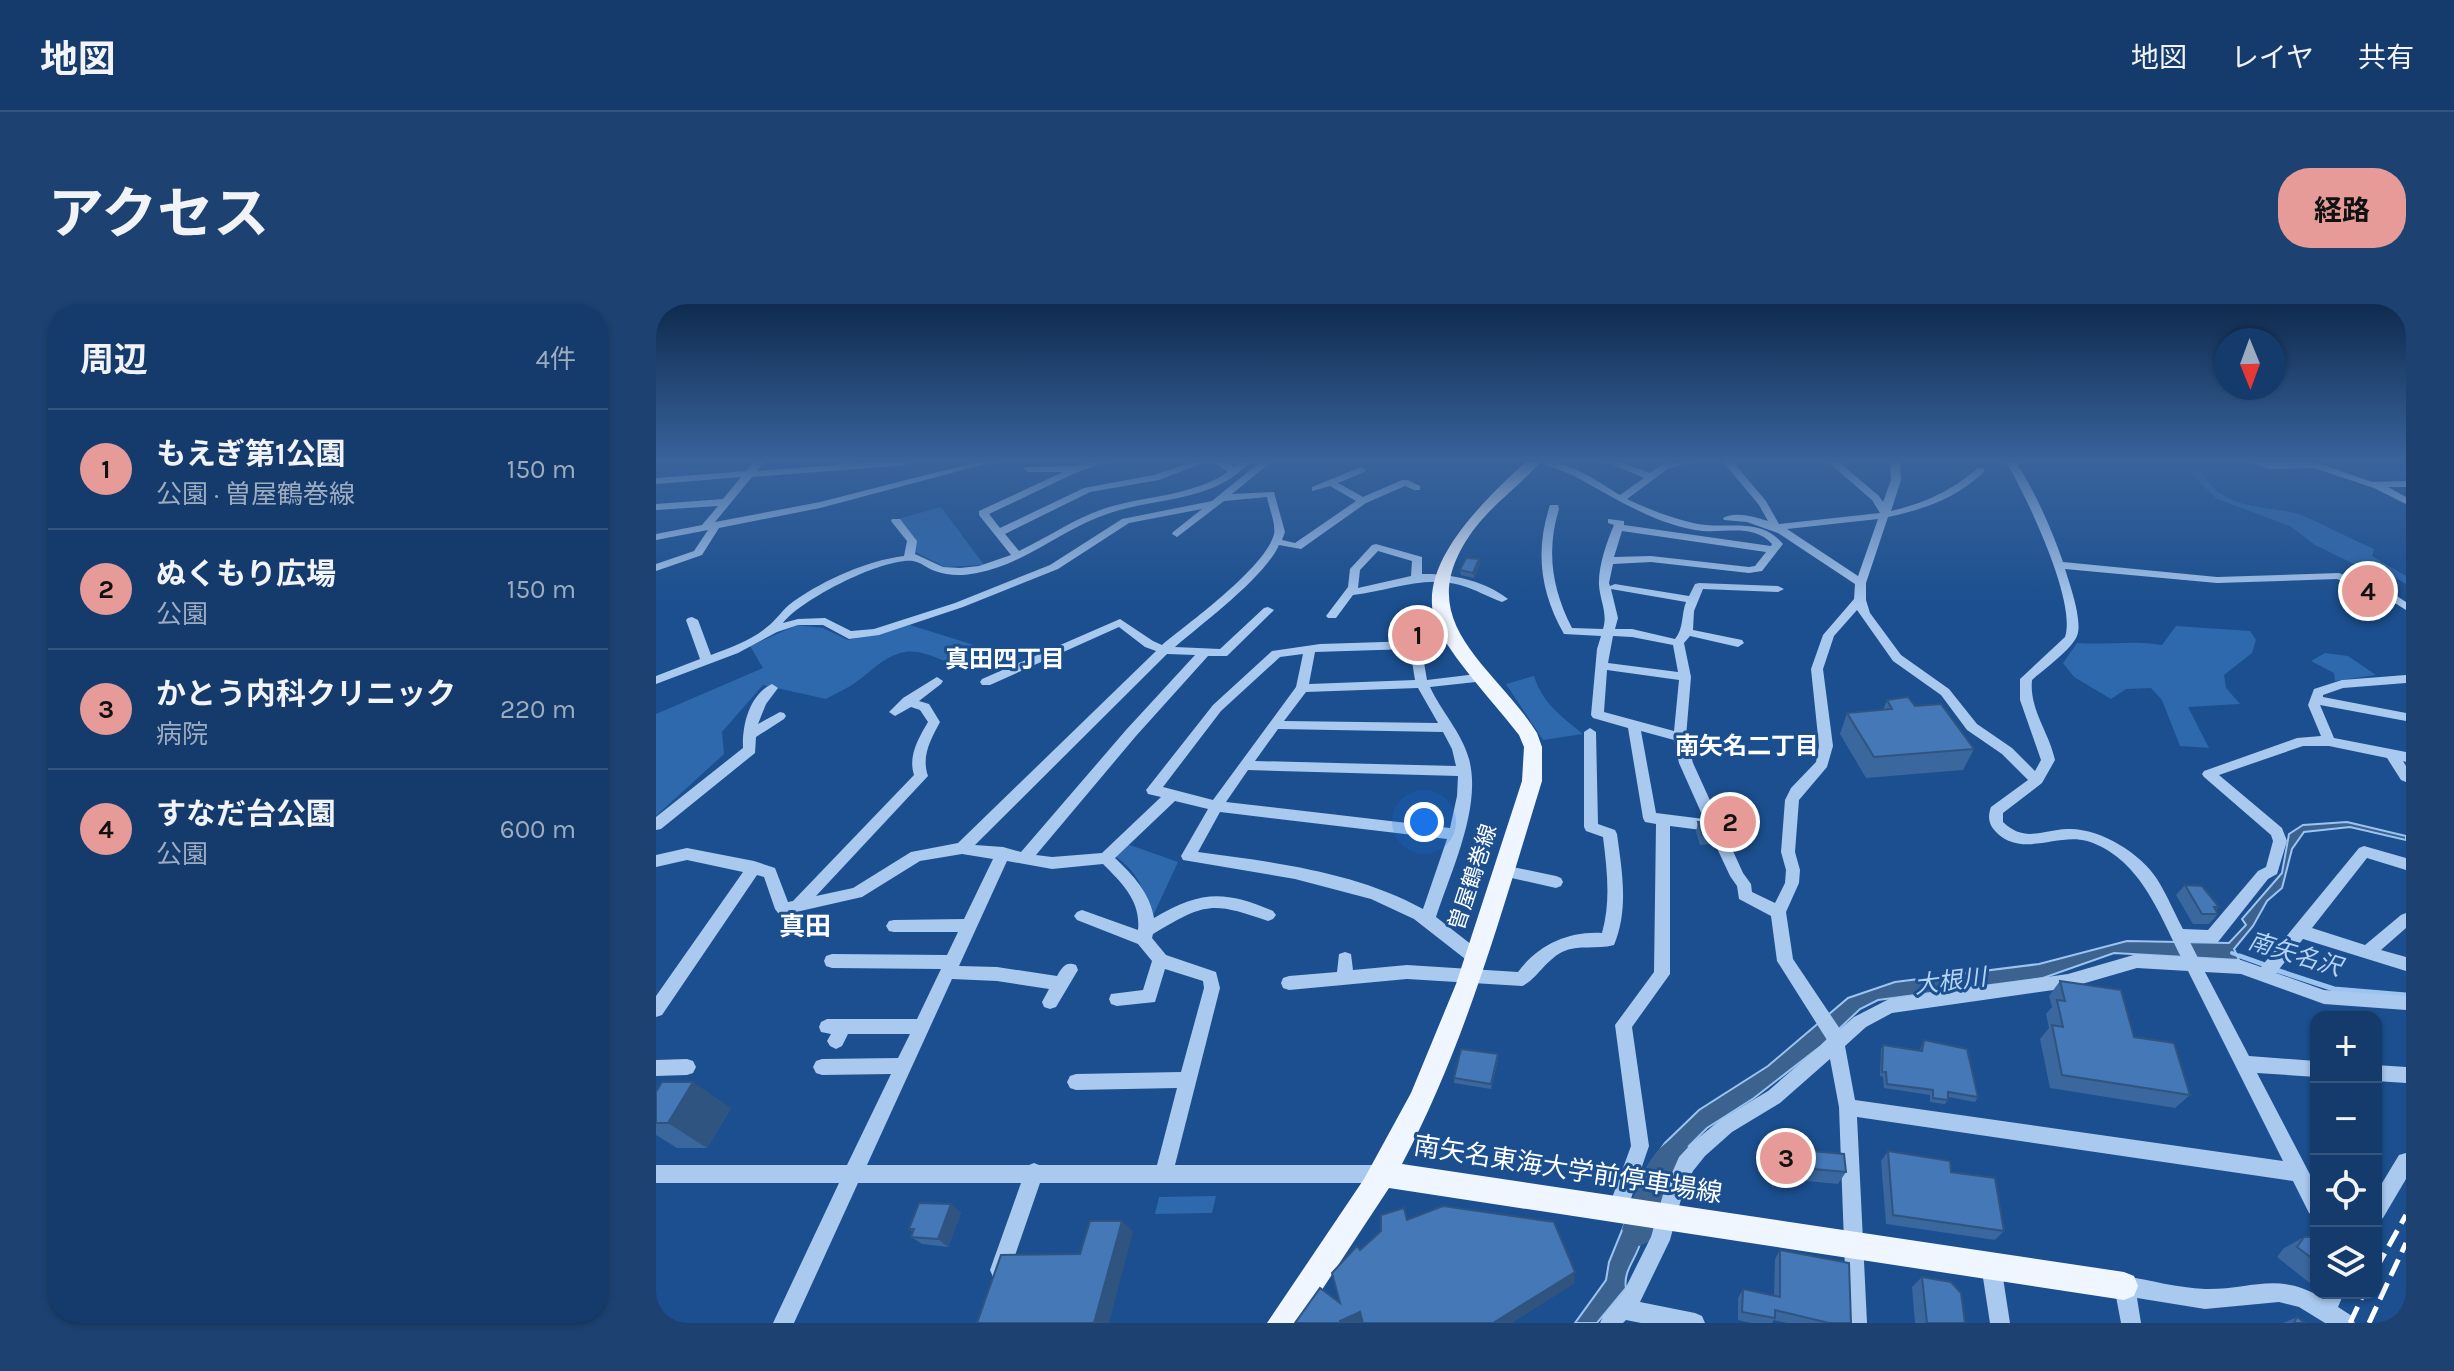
<!DOCTYPE html>
<html lang="ja">
<meta charset="utf-8">
<style>
:root{--surface:#143b6b;--page:#1d4271;--text:#f1f3f6;--muted:#9dadc1;--line:#33557e;--accent:#e69b98}
body{margin:0;font-family:Karla,"Noto Sans JP",sans-serif;background:var(--page);color:var(--text)}
.controls{position:absolute;right:24px;bottom:24px;display:grid;overflow:hidden;border-radius:16px;box-shadow:0 2px 6px #0004}
.controls button{width:72px;height:72px;display:grid;place-items:center;padding:0;border:0;border-bottom:2px solid var(--line);background:var(--surface);color:var(--text);font:40px sans-serif}
.compass{position:absolute;left:1558px;top:24px;width:72px;height:72px;border-radius:50%;background:var(--surface);box-shadow:0 2px 6px #0004;rotate:179deg}
.you{position:absolute;left:768px;top:518px;width:28px;height:28px;margin:-20px;border:6px solid #fff;border-radius:50%;background:#1a73e8;box-shadow:0 0 0 12px #1a73e833}
.badge{display:grid;place-items:center;width:52px;height:52px;border-radius:50%;background:var(--accent);color:#111;font-size:26px;font-weight:700}
.pin{position:absolute;translate:-50% -50%;border:4px solid #fff;box-shadow:0 2px 8px #0006}
.list{margin:0;padding:0;list-style:none}
h2{display:flex;justify-content:space-between;align-items:center;height:104px;margin:0;padding:0 32px;font-size:34px}
h2 small{font-size:26px;font-weight:400;color:var(--muted)}
.list li{display:grid;grid-template-columns:52px 1fr auto;gap:24px;align-items:center;box-sizing:border-box;height:120px;padding:0 32px;border-top:2px solid var(--line)}
.list b{display:block;font-size:30px;white-space:nowrap}
.list p{margin:0;font-size:26px;white-space:nowrap;color:var(--muted)}
.list em{font-size:26px;font-style:normal;color:var(--muted)}
.icon{flex:none;width:44px;height:44px;fill:none;stroke:currentColor;stroke-width:2;stroke-linecap:round;stroke-linejoin:round}
.map{position:relative;flex:none;width:1750px;height:1019px;overflow:hidden;border-radius:32px}
header{display:flex;align-items:center;gap:48px;box-sizing:border-box;height:112px;padding:0 40px;background:var(--surface);border-bottom:2px solid var(--line)}
header strong{font-size:38px}
nav{display:flex;gap:44px;margin-inline-start:auto;font-size:28px}
.intro{display:flex;align-items:center;justify-content:space-between;box-sizing:border-box;height:192px;padding:0 48px}
h1{margin:0;font-size:56px}
.button{padding:20px 36px;border-radius:32px;background:var(--accent);color:#111;font-size:28px;font-weight:700}
main{display:flex;gap:48px;padding:0 48px}
aside{flex:1;background:var(--surface);border-radius:32px;box-shadow:0 2px 6px #0004}
.map>svg:first-child{display:block}
</style>
<header>
<strong>地図</strong>
<nav><a>地図</a><a>レイヤ</a><a>共有</a></nav>
</header>
<div class="intro"><h1>アクセス</h1><a class="button">経路</a></div>
<main>
<aside>
<h2>周辺<small>4件</small></h2>
<ul class="list">
<li><span class="badge">1</span><div><b>もえぎ第1公園</b><p>公園 · 曽屋鶴巻線</p></div><em>150 m</em></li>
<li><span class="badge">2</span><div><b>ぬくもり広場</b><p>公園</p></div><em>150 m</em></li>
<li><span class="badge">3</span><div><b>かとう内科クリニック</b><p>病院</p></div><em>220 m</em></li>
<li><span class="badge">4</span><div><b>すなだ台公園</b><p>公園</p></div><em>600 m</em></li>
</ul>
</aside>
<div class="map">
<svg width="1750" height="1019" viewBox="0 0 1750 1019">
<rect width="100%" height="100%" fill="#1b4f8f"/>
<!-- green -->
<g fill="#2e69ad">
<path d="M1533,168h12c28,44 67,30 105,45 23,10 45,22 68,32l-2,7 34,20v8l-10,-6h-13l-68,-33 -25,-19 -73,-27z"/>
<path d="M285,203l43,58 -39,2 -30,-15v-14l-17,-19z"/>
<path d="M740,316l37,2 12,24 -26,4 -25,-7z"/>
<path d="M141,321l26,3 25,12 62,-15 93,29c-48,30 -70,-11 -103,-1 -18,6 -28,17 -41,27 -10,8 -23,13 -33,19l-63,-14 -41,47 2,22 -68,62v-102l107,-46 -13,-22z"/>
<path d="M1520,322l74,5 6,9 -4,13 -28,22 2,13 14,16 -52,3 21,41 -29,-2 -18,-46 -11,-12 -25,1 -15,10 -37,-22 -11,-14 14,-20c30,2 56,-3 85,2z"/>
<path d="M1669,349l23,3 28,19 -41,6 -1,-8 -23,-12z"/>
<path d="M878,372c9,28 27,40 49,58l-40,6 -37,-56z"/>
<path d="M1055,504h27l7,27h-20z"/>
<path d="M471,540l51,18 -27,58c-5,-28 -12,-47 -36,-64z"/>
<path d="M560,892l-4,17 -57,1 4,-17z"/>
</g>
<!-- water -->
<path fill="#3c6290" stroke="#9cc4f0" stroke-width="2" d="M1691,518l59,14v4l-56,-13 -46,5 -12,17 -10,39 -15,13 -14,25 -19,23 5,11 -125,-7 -71,25 -165,22 -18,9 -39,37 -67,52 -47,30 -21,21 -19,30 -5,-1c-24,15 -16,45 -23,69 -5,14 -16,26 -13,41l-29,35h-22l31,-43 3,-18 38,-93 18,-26 34,-33 69,-44 80,-68 47,-16 144,-18 88,-23 102,2 17,-18 -4,-6 40,-46 7,-39 14,-9z"/>
<g fill="none" stroke-linecap="round" stroke-linejoin="round">
<!-- stream-far1 -->
<path stroke="#9cc4f0" stroke-width="4" d="M1576,649l13,5"/>
<!-- stream -->
<g stroke="#9cc4f0" stroke-width="5">
<path d="M1584,652l28,10"/>
<path d="M1620,666l58,19 72,6"/>
</g>
<!-- river -->
<path fill="#3c6290" fill-rule="evenodd" d="M1019,834l11,5 5,11 -20,34 -20,53 -12,5 -12,-5 -5,-12c12,-29 22,-78 53,-91z"/>
<!-- minor -->
<g fill="#a9c9ee" fill-rule="evenodd">
<path d="M98,158h10l-7,9 114,-9h41l-5,3 -155,12 -37,45 105,-20 157,-40h16l-173,46 -101,20 -17,27 -46,16v-7l38,-13 14,-21 -52,10v-6l46,-9 16,-19 -62,4v-6l67,-5 18,-22 -85,7v-6l90,-7z"/>
<path d="M435,158h15l-31,11 -86,41 11,14 84,-40 70,-13 38,-13h14l-47,18 -69,12 -85,42 14,17c28,-13 54,-32 84,-42 42,-14 88,-12 125,-37l-14,-10h11l9,5 6,-5h10c-37,40 -91,35 -140,51 -47,15 -84,51 -133,60 -14,3 -29,3 -42,-2 -7,-2 -14,-9 -22,-10 -31,-3 -111,38 -130,62l15,-4 27,-1 26,13 23,-2 81,-26 95,-38 72,-46 90,-18 48,-39h11l-39,32 42,-2 11,40 -3,8 13,3 61,-42 -26,-15 -18,5v-4l49,-20 5,3 -2,2 -26,11 25,14 39,-17h6l12,6v4h-6l-9,-4 -39,17 -65,46 -22,-4c-14,32 -76,78 -104,102l45,2 44,-41 4,-1 6,3 -47,46h-19l-72,80 -100,119 16,2 50,-4 59,-56 -13,-3 -2,-4 67,-85 59,-54 48,-7 95,-3 6,4 6,35 58,-7 6,4 -6,4 -55,6c11,24 32,46 39,72 13,48 -18,112 -33,158l36,28 11,12 -2,5 -6,2 -6,-2 -55,-43 -43,-20 -76,-20 -112,-19 -2,-4 27,-47 -33,-8 -60,57c18,17 35,35 39,60 47,-27 69,-28 119,-7l3,4 -3,4 -5,2c-57,-20 -63,-18 -115,13l-1,4 14,17 50,17 4,16 -45,177h208l7,2 2,7 -2,7 -7,2h-343l-30,87 -3,7 -7,3 -7,-3 -3,-7 31,-87h-163l-64,140h-21l66,-140h-183v-18h191l44,-91 -69,1 -6,-2 -3,-6 3,-6 6,-2 76,-1 12,-24h-62l-6,12 -6,3 -6,-3 -3,-5 4,-7 -10,-2 -2,-5 2,-5 6,-3h90l24,-50 -109,-1 -6,-2 -2,-5 2,-5 6,-2 115,1 11,-23h-64l-5,-1 -3,-5 3,-5 5,-1 70,-1 29,-60 -31,-5 -42,7 -58,36 -79,18 -5,-2 -3,-4 -11,-32 -7,-2 -95,140 -6,2v-21l87,-124 -56,-12 -31,7v-12l31,-7 67,13 21,7 13,34 5,-1 121,-126c-6,-19 4,-36 14,-53l-8,-12 -9,-3 -16,9 -6,-4 14,-14 34,-21 6,4 -2,3 -22,17 10,3 11,18c-9,17 -19,34 -12,54l-112,120 37,-8 58,-36 47,-9 198,-192 -11,-4 -26,-20 -129,58h-8l-2,-3 2,-3 138,-60 33,22 9,4c28,-23 104,-78 112,-111 2,-10 -5,-26 -7,-37l-43,4 -47,36 -5,-3 1,-2 29,-23 -73,14 -71,46 -95,38 -84,28 -30,4 -26,-14h-25l-21,7 -39,21 -82,31v-8l44,-17 -14,-39 2,-2 4,-1 6,3 13,35c18,-7 41,-15 56,-28 10,-7 15,-18 27,-26 32,-22 72,-40 110,-45l3,-15 -16,-20 1,-2h8l17,22 -2,13 28,13 17,1 19,-2 32,-11 -32,-40v-4l84,-39h-35l-5,-3 2,-2 52,-1zM754,345l5,31 -106,4 6,-32zM511,350l28,1 -69,75 -105,122 -18,-5 -28,-2zM647,350l-7,33 -83,113 -50,-13 58,-76 59,-54zM762,384l20,35 -154,-2 22,-29zM622,425l165,3 9,17 4,17 -201,-5zM592,466l210,6 -1,20 -7,32 -224,-26zM564,508l227,27 -24,70c-67,-37 -150,-47 -225,-57zM351,557l45,8 51,-5c19,19 38,37 35,66l-56,-20 -5,2 -3,4 3,4 61,24 14,17 -9,29 -32,4 -2,5 2,5 6,2 38,-4 10,-33 38,12 1,7 -23,84 -105,2 -6,2 -3,6 3,6 6,2 101,-2 -20,77h-118l-5,-2 -5,2h-162l85,-186 45,2 52,8 -7,13 2,5 6,2 6,-2 22,-37 -2,-5c-11,-4 -14,3 -19,11l-60,-9 -38,-1z"/>
<path d="M886,158c30,0 53,18 78,33l24,-17 -37,-16h13l30,11 13,-9 30,-2 -24,6 -42,31c21,10 44,19 66,24 32,8 66,-8 90,21l-21,27 -13,2 -98,-11 -38,2 -4,19 1,3 5,-2 74,12 6,-12 4,-1 79,3 6,3 -6,3 -75,-3 -9,22 -1,19 49,10 2,3 -6,4 -48,-11 -6,7 7,34 -5,60 7,26 50,110 8,11 1,8 23,11 10,-20 1,-13 -5,-18 4,-52 6,-12 25,-26 3,-16 -8,-77 12,-34 31,-36 1,-15 -77,-51 -31,-11 -23,-2 -1,-2c13,-7 31,-1 45,3l-9,-16 -36,-43h10l33,39 13,23 101,-11 -8,-13 -44,-38h11l40,34 4,6 8,-22 -1,-18h10l1,18 -10,31c34,-8 60,-20 87,-43h6v4c-30,27 -56,36 -96,45l-22,66v17l4,13 31,42 48,34 28,35 35,24 23,23 6,-11 -21,-60v-21l45,-42c12,-35 -39,-142 -59,-175h10c20,32 35,65 47,100l154,15 122,-4 15,6 18,1 34,22v8l-40,-25h-14l-15,-6 -120,4 -152,-14c5,16 18,52 12,67 -6,14 -34,34 -45,44 -3,29 17,52 23,80l-13,23 -39,30v9c22,21 39,8 64,7 31,-2 74,24 90,50 10,16 17,33 26,50l25,1 50,-59 8,-4 7,-26 -2,-6 -67,-58 -2,-3 2,-3 93,-33 24,-2 -13,-31 6,-16 28,-9 64,-5v8l-63,5 -20,7v2l83,16v8l-86,-16 14,33 72,14v10l-3,-1 3,5v16l-5,-2 -14,-22 -58,-12h-26l-84,29 63,53 5,13 -10,33 -9,5 -50,63 -6,1 -22,-1 8,16 43,2 20,7 98,-119 5,-2 42,12v12l-39,-12 -55,70 53,17 36,-30 5,-2v15l-25,22 25,7v14l-103,-32 -27,34 48,17 82,6v14l-82,-6 -83,-30 -36,-2 44,84 67,5v16l-59,-4 59,113v30l-7,-3 -16,-32 -436,-64 10,206h-20l-8,-216 -9,-48 -50,44 -48,29 -27,24 -12,15 -10,21 -13,48 -30,62 55,11 7,3 3,7h-64l-15,-3 -3,3h-23l3,-7 21,-25 27,-54 13,-46 15,-34 12,-13 29,-24 48,-29 59,-51 -50,-79 -6,-45 -32,-17 -2,-13 -7,-10 -21,-45 -39,-5v148l-38,53 17,119 -24,70 -7,3 -7,-3 -3,-7 23,-63 -16,-121 39,-53 2,-148 -11,-2 -2,-4 -15,-90 -35,-10 -2,-3 6,-66 4,-13 -37,-2c-24,-42 -29,-84 -14,-129h8l1,4c-13,42 -7,80 13,119l31,1c5,-16 -3,-28 -4,-44 -1,-18 8,-44 15,-60l-6,-2v-4l16,2v4l147,21 1,-2c-20,-22 -50,-9 -77,-14 -44,-8 -80,-32 -119,-53 -11,-6 -24,-9 -34,-15zM1222,215l-20,57 -71,-47zM966,227l144,21 -11,14 -6,1 -98,-11 -37,1zM955,285l75,13c-5,13 -2,26 -11,37l-43,-10h-17l3,-11zM1201,306l36,51 48,34 26,35 35,24 26,26 -37,27c-4,11 -2,19 7,27 26,23 59,-1 89,7 52,16 72,72 94,116l-44,-3 -69,20 -179,25 -35,18 -14,12 -47,-70 -7,-47 13,-29 1,-13 -5,-18 4,-52 28,-33 6,-21 -10,-77 11,-33zM957,332l19,1 41,8 5,27 -70,-9zM951,366l72,10 -5,51 -70,-19zM985,427l33,9 5,23 25,56 -48,-6zM1481,664l51,3 95,190 -428,-61 -10,-54 21,-19 26,-14 176,-25z"/>
<path d="M1596,158h63l57,20 34,-1v6h-18l18,10v7l-32,-16 -60,-20 -46,1z"/>
<path d="M720,240l46,13v17c28,-1 64,7 86,25l-6,3c-14,-5 -27,-13 -42,-17 -38,-10 -70,6 -107,10l-17,23h-8l-2,-2 22,-29 2,-18 22,-24zM722,247l34,10 -1,15 -53,12 2,-18z"/>
<path d="M116,380l6,4 -12,16 -8,20 22,-12 4,1 2,3 -2,3 -28,18 -1,16 -94,76 -5,1v-13l87,-69c-1,-22 6,-53 29,-64z"/>
<path d="M934,424l6,4 2,92 17,6 2,4c5,37 12,75 -3,111 -18,5 -35,-1 -52,7 -17,9 -27,29 -40,34l-115,-7 -118,11 -6,-2 -2,-5 2,-5 6,-2 48,-4 2,-18 6,-2 6,2 2,16 54,-5 111,7c20,-27 50,-41 84,-39 9,-32 5,-63 1,-96l-17,-6 -2,-4v-95z"/>
<path d="M847,561l53,11 5,2 2,4 -2,4 -5,2 -58,-13 -2,-4 2,-4z"/>
<path d="M31,755l6,2 3,6 -3,6 -6,2 -31,1v-16z"/>
<path d="M1720,761l30,2v16l-30,-2z"/>
<path d="M1750,849v26l-23,39 -7,3v-28l23,-38z"/>
<path d="M1335,951l7,3 3,7 9,58h-20l-9,-58 3,-7z"/>
<path d="M1468,972c26,4 54,12 81,13 45,1 72,-18 116,8l2,-4h21l-6,14 14,9 3,7h-30l-26,-16 -20,-5 -74,7 -68,-11 4,25h-20l-7,-37 3,-7z"/>
</g>
<!-- major -->
<path fill="#f0f6ff" fill-rule="evenodd" d="M869,158h15c-20,24 -46,41 -65,66 -70,93 18,135 62,205l5,14v34c-40,130 -76,262 -140,383l722,108 10,4 4,10 -4,10 -10,4 -735,-112 -89,135h-33l97,-144 47,-86 45,-109 66,-203 2,-34 -5,-12c-23,-30 -62,-71 -79,-103 -34,-62 47,-133 85,-170z"/>
<!-- rail -->
<g stroke="#fff" stroke-width="5" stroke-dasharray="18 8" stroke-linecap="butt">
<path d="M1720,965l30,-54"/>
<path d="M1694,1019l14,-30"/>
<path d="M1713,1019l37,-80"/>
</g>
</g>
<!-- wall -->
<g fill="#3a679d">
<path d="M824,260l-6,14 -13,-3 -1,-5z"/>
<path d="M1231,396l28,6 59,43 -11,21 -97,8 -26,-44 7,-21 36,-3z"/>
<path d="M1042,518l15,12 -2,10 -11,1 -4,-13z"/>
<path d="M1529,581l34,22 -3,3 2,4 -9,10h-16l-17,-29z"/>
<path d="M1404,677l74,56 56,58 -15,13 -125,-20 -10,-49 9,-11 -3,-14 6,-7 -3,-11z"/>
<path d="M1268,736l54,57 -3,5 -27,-5v3l-3,4 -15,-2v-7l-46,-7 -1,-11 -3,-1 1,-27 2,-4 37,5z"/>
<path d="M842,750v5l-7,30 -37,-6v-5z"/>
<path d="M0,788l75,16 -24,40h-30l-21,-13z"/>
<path d="M1155,847l35,21 -8,12 -32,-3 -2,-18z"/>
<path d="M1232,847l63,21 53,59 -9,9 -109,-16 -5,-63z"/>
<path d="M305,908l-13,35 -26,-3 -11,-7 2,-5 -4,-3z"/>
<path d="M1648,933h12v51l-39,-31 7,-9z"/>
<path d="M1124,946l71,73h-64l-13,-3 -2,3h-21l-13,-3v-22l5,-9 31,6 1,-36z"/>
<path d="M1266,973l43,46h-50l-3,-36z"/>
<path d="M1641,1013l8,6h-22z"/>
</g>
<!-- shaded-wall -->
<g fill="#305480">
<path d="M823,255l1,5 -6,14 -1,-5z"/>
<path d="M37,778l38,26 -24,40 -39,-25z"/>
<path d="M295,900l10,8 -13,35 -10,-8z"/>
<path d="M466,917l11,11 -24,91h-15z"/>
<path d="M919,968l-1,12 -62,39h-19z"/>
<path d="M704,1008l5,11h-25v-2z"/>
</g>
<!-- building -->
<g fill="#4478b7" stroke="#305480" stroke-width="2">
<path d="M810,254l13,1 -6,14 -13,-3z"/>
<path d="M1252,393l7,9 26,-2 33,45 -100,8 -27,-44 45,-4 -5,-9z"/>
<path d="M1042,518l11,1 4,11 -11,1z"/>
<path d="M1529,581l17,1 17,21h-5l4,7h-16z"/>
<path d="M1404,677l61,9 13,47 40,6 16,52 -128,-20 -10,-50 11,2 -6,-27 8,1z"/>
<path d="M1268,736l43,9 11,48 -30,-5v8l-15,-2v-8l-46,-6 -1,-12h-4l1,-27 39,6z"/>
<path d="M805,745l37,5 -7,30 -37,-6z"/>
<path d="M6,778h31l-25,41h-12v-31z"/>
<path d="M1155,847l33,3 2,18 -33,-3z"/>
<path d="M1232,847l62,10 1,11 44,6 9,53 -111,-16z"/>
<path d="M263,899l32,1 -13,35 -27,-2 3,-8h-5z"/>
<path d="M787,902l111,16 21,50 -82,51h-130l-3,-11 -20,9v2h-45l25,-35 20,15 -8,-30 25,-27 3,4 21,-19v-16l23,-7 3,12z"/>
<path d="M434,917h32l-28,102h-117l24,-68 79,-1z"/>
<path d="M1648,933h12v24l-19,-14z"/>
<path d="M1124,946l69,13 2,60h-22l-54,-13v8l-33,-6 1,-23 37,8z"/>
<path d="M1266,973l29,5 10,11 4,30h-38z"/>
<path d="M1641,1013l8,6h-11z"/>
</g>
<!-- sky -->
<linearGradient id="sky" x2="0" y2="1"><stop stop-color="#0f2b4f"/><stop offset="0.52" stop-color="#39639b"/><stop offset="1" stop-color="#39639b" stop-opacity="0"/></linearGradient>
<rect width="1750" height="301" fill="url(#sky)"/>
<g text-anchor="middle" stroke-width="6" stroke-linejoin="round" paint-order="stroke">
<!-- street labels -->
<g font-size="22" fill="#fff" stroke="#1b4f8f">
<text transform="translate(816 573) rotate(-72)" y="8">曽屋鶴巻線</text>
</g>
<!-- neighbourhood labels -->
<g font-size="24" font-weight="bold" fill="#fff" stroke="#1b4f8f">
<text x="349" y="363">真田四丁目</text>
<text x="1091" y="450">南矢名二丁目</text>
</g>
<!-- water labels -->
<g font-size="24" font-style="italic" fill="#b5d3f5" stroke="#1b4f8f">
<text transform="translate(1639 650) rotate(17)" y="8">南矢名沢</text>
<text transform="translate(1294 677) rotate(-7)" y="8">大根川</text>
</g>
<!-- quarter labels -->
<g font-size="26" font-weight="bold" fill="#fff" stroke="#1b4f8f">
<text x="149" y="631">真田</text>
</g>
<!-- near-street labels -->
<g font-size="26" fill="#fff" stroke="#1b4f8f">
<text transform="translate(912 865) rotate(9)" y="9">南矢名東海大学前停車場線</text>
</g>
</g>
</svg>
<div class="controls">
<button>+</button>
<button>−</button>
<button><svg class="icon" aria-label="locate" viewBox="0 0 24 24"><circle cx="12" cy="12" r="6"/><path d="M12 2v4M12 18v4M2 12h4M18 12h4"/></svg></button>
<button><svg class="icon" aria-label="layers" viewBox="0 0 24 24"><path d="M12 4l9 5-9 5-9-5zM3 14l9 5 9-5"/></svg></button>
</div>
<svg class="compass" viewBox="-18 -18 36 36"><path d="M0-13l5 13h-10z" fill="#e53935"/><path d="M0 13l5-13h-10z" fill="#9dadc1"/></svg>
<div class="you"></div>
<div class="pin badge" style="left:762px;top:331px">1</div>
<div class="pin badge" style="left:1074px;top:518px">2</div>
<div class="pin badge" style="left:1130px;top:854px">3</div>
<div class="pin badge" style="left:1712px;top:287px">4</div>
</div>
</main>
